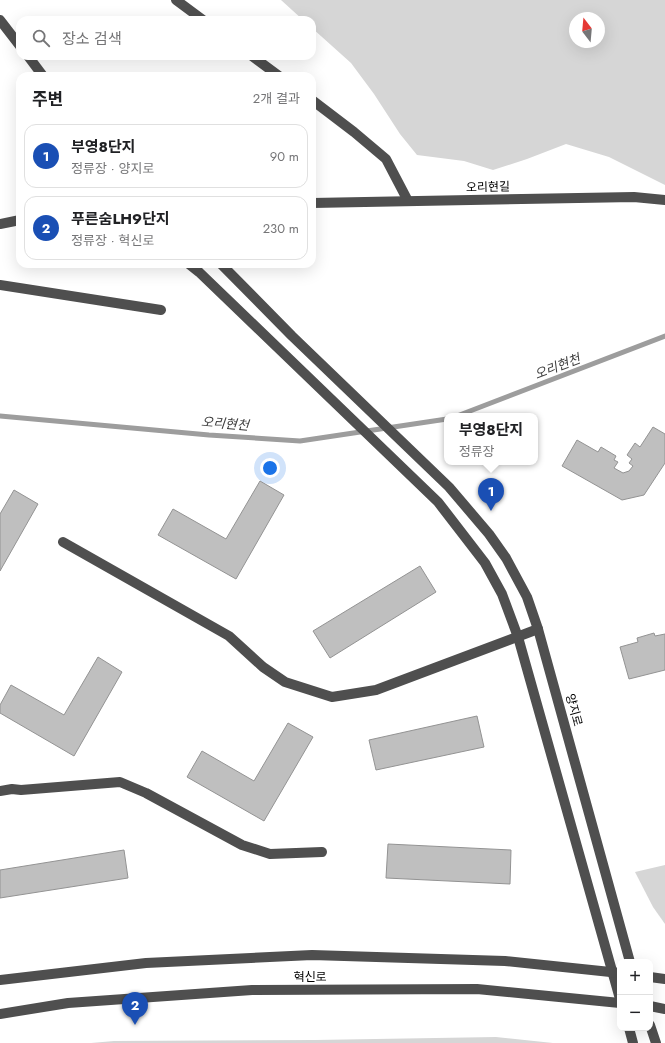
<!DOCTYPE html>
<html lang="ko">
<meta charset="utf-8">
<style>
:root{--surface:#fff;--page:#f6f6f6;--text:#202124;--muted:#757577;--line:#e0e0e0;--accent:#2563eb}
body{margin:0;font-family:Jost,"Noto Sans KR",sans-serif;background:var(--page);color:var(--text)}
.controls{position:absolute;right:12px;bottom:12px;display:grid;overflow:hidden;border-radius:8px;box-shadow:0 4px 16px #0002}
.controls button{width:36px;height:36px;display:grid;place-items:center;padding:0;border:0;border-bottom:1px solid var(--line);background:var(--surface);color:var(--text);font:20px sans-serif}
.compass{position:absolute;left:569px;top:12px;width:36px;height:36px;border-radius:50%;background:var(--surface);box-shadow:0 4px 16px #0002;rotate:344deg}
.you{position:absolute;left:270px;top:468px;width:14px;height:14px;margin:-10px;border:3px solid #fff;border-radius:50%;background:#1a73e8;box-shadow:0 0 0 6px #1a73e833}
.badge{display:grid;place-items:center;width:26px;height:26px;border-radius:50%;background:var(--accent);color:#fff;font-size:13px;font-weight:700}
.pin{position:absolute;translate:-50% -33px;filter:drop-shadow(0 1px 2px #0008)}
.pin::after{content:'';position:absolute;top:21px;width:14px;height:12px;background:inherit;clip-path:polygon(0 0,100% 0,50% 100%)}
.popup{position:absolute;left:444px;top:413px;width:94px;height:52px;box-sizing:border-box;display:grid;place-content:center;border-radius:8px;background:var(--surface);filter:drop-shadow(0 1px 3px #0005);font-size:13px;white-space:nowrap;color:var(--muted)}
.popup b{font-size:15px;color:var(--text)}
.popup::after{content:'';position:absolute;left:50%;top:100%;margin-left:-8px;border:8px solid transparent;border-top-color:var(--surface)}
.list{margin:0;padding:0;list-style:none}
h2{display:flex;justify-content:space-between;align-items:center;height:52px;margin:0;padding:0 16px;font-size:17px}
h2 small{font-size:13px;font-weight:400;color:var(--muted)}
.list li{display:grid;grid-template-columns:26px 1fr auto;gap:12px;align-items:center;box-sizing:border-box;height:64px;margin:0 8px 8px;padding:0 8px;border:1px solid var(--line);border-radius:12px}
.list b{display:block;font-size:15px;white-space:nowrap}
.list p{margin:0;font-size:13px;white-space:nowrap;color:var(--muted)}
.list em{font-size:13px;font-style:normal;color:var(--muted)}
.icon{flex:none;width:22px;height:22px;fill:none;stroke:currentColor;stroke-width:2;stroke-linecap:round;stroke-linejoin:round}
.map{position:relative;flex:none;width:665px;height:1043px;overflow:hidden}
.search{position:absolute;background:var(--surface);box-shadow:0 4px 16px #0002;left:16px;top:16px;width:300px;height:44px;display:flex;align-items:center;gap:10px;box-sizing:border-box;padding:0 14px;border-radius:12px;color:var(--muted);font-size:15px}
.panel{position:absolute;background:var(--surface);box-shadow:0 4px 16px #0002;left:16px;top:72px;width:300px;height:196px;border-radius:12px}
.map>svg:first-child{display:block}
</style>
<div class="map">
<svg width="665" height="1043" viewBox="0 0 665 1043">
<rect width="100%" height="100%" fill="#fff"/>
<!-- green -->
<g fill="#d6d6d6" fill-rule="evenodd">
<path d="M281,0h384v185l-56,-28 -43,-13 -39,15 -34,11 -29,-9 -47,-6 -17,-21 -26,-40 -23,-31 -39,-35v-8h-9zM575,18h24v24h-24z"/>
<path d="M665,865v59l-12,-17 -18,-35z"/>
<path d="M496,1037l57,6h-462l23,-2 201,-1z"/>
</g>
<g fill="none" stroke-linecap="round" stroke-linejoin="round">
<!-- stream -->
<g stroke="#9d9d9d" stroke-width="5">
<path d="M0,416l209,19 91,6 147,-22"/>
<path d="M457,416l208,-80"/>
</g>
</g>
<!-- building -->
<g fill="#bfbfbf" stroke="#939393">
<path d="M653,427l12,7v29l-21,32 -22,5 -60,-34 15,-26 21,12 3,-5 15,9 -2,4 4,2 -4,6 9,5 6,-2 4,-5 -4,-3 3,-4 -5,-4 8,-12 5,4z"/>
<path d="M260,481l24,14 -48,84 -78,-44 15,-26 53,30z"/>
<path d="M14,490l24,14 -38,67v-57z"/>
<path d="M420,566l16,26 -106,66 -17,-27z"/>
<path d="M654,633l1,3 10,-2v36l-36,9 -9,-32 18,-5 -1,-4z"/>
<path d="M98,657l24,15 -48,84 -74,-43v-8l11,-20 53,30z"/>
<path d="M477,716l7,31 -108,23 -7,-30z"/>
<path d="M288,723l25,14 -49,84 -77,-44 15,-26 52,30z"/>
<path d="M388,844l123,6 -1,34 -124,-6z"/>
<path d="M124,850l4,28 -128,20v-28z"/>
</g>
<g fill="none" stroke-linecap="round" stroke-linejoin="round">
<!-- minor -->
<g stroke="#4f4f4f" stroke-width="10">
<path d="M176,0l27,20"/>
<path d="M0,20l20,26"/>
<path d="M28,56l15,20"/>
<path d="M252,56l27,20"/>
<path d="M312,100l42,32 32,27 22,42"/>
<path d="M312,203l322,-6 31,3"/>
<path d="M0,224l20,-4"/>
<path d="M189,264l10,8 239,230 47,61 17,31 16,43 102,362"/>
<path d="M221,264l71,72 157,151 40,47 17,24 21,39 11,32 92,333"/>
<path d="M0,285l161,25"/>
<path d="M63,542l166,94 34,31 22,15 47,15 44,-7 162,-61"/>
<path d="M0,791l12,-2 9,1 99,-8 26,11 96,52 28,9 52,-2"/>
<path d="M650,977l15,2"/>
<path d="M0,980l146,-17 166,-8 193,6 115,12"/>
<path d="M650,1006l15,3"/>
<path d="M0,1014l68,-11 184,-13 225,-1 143,14"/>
<path d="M650,1025l6,18"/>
<path d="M629,1028l4,15"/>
</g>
</g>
<g text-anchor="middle" stroke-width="3.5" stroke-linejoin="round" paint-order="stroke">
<!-- street labels -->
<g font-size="12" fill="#000" stroke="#fff">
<text transform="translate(488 187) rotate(-1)" y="4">오리현길</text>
<text transform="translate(574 710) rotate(75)" y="4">양지로</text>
<text x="310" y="981">혁신로</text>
</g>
<!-- water labels -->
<g font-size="13" font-style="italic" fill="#3e3e3e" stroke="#fff">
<text transform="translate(557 366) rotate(-21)" y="5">오리현천</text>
<text transform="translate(225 423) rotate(5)" y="5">오리현천</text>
</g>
</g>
</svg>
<div class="controls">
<button>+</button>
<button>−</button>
</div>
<svg class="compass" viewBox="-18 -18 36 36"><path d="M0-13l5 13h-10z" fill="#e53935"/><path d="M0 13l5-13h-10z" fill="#757577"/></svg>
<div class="you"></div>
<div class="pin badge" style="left:491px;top:511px;background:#1a4fb4">1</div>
<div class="popup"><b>부영8단지</b>정류장</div>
<div class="pin badge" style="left:135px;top:1025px;background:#1a4fb4">2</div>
<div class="search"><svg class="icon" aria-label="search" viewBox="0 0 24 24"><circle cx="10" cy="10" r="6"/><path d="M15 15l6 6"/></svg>장소 검색</div>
<section class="panel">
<h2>주변<small>2개 결과</small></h2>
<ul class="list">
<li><span class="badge" style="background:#1a4fb4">1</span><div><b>부영8단지</b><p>정류장 · 양지로</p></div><em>90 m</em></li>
<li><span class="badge" style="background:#1a4fb4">2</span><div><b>푸른숨LH9단지</b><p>정류장 · 혁신로</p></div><em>230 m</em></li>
</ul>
</section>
</div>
